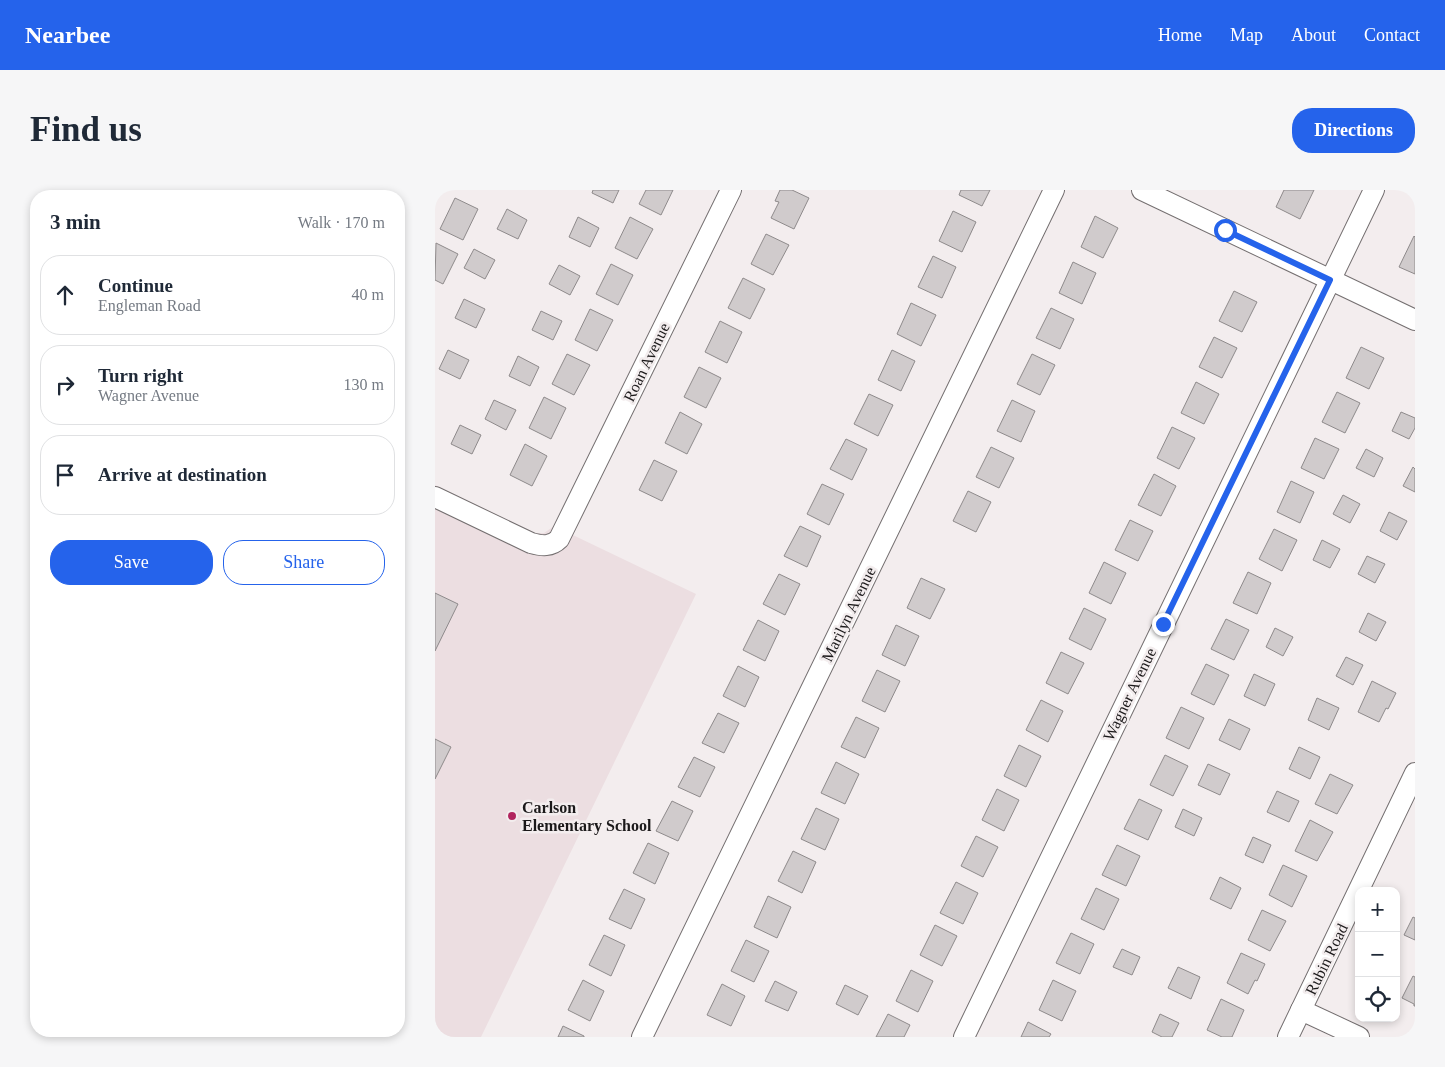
<!DOCTYPE html>
<meta charset="utf-8">
<style>
:root{--surface:#fff;--page:#f6f6f7;--text:#1f2937;--muted:#747a83;--line:#e0e1e3;--accent:#2563eb}
body{margin:0;font-family:"Times New Roman",serif;background:var(--page);color:var(--text)}
.controls{position:absolute;right:15px;bottom:15px;display:grid;overflow:hidden;border-radius:10px;box-shadow:0 2px 8px #0003}
.controls button{width:45px;height:45px;display:grid;place-items:center;padding:0;border:0;border-bottom:1px solid var(--line);background:var(--surface);color:var(--text);font:25px sans-serif}
.stop{position:absolute;width:15px;height:15px;margin:-11px;border:4px solid #2563eb;border-radius:50%;background:#fff}
.stop.end{background:#2563eb;border-color:#fff;box-shadow:0 1px 5px #0008}
.list{margin:0;padding:0;list-style:none}
h2{display:flex;justify-content:space-between;align-items:center;height:65px;margin:0;padding:0 20px;font-size:21px}
h2 small{font-size:16px;font-weight:400;color:var(--muted)}
.list li{display:grid;grid-template-columns:32px 1fr auto;gap:15px;align-items:center;box-sizing:border-box;height:80px;margin:0 10px 10px;padding:0 10px;border:1px solid var(--line);border-radius:20px}
.list b{display:block;font-size:19px;white-space:nowrap}
.list p{margin:0;font-size:16px;white-space:nowrap;color:var(--muted)}
.list em{font-size:16px;font-style:normal;color:var(--muted)}
.actions{display:flex;gap:10px;padding:15px 20px}
.actions a{flex:1;padding:11px 0;border:1px solid var(--accent);border-radius:20px;text-align:center;font-size:18px;color:var(--accent)}
.actions .main{background:var(--accent);color:#fff}
.icon{flex:none;width:28px;height:28px;fill:none;stroke:currentColor;stroke-width:2;stroke-linecap:round;stroke-linejoin:round}
.map{position:relative;flex:none;width:980px;height:847px;overflow:hidden;border-radius:20px}
header{display:flex;align-items:center;gap:30px;box-sizing:border-box;height:70px;padding:0 25px;background:var(--accent);color:#fff}
header strong{font-size:24px}
nav{display:flex;gap:28px;margin-inline-start:auto;font-size:18px}
.intro{display:flex;align-items:center;justify-content:space-between;box-sizing:border-box;height:120px;padding:0 30px}
h1{margin:0;font-size:35px}
.button{padding:12px 22px;border-radius:20px;background:var(--accent);color:#fff;font-size:18px;font-weight:700}
main{display:flex;gap:30px;padding:0 30px}
aside{flex:1;background:var(--surface);border-radius:20px;box-shadow:0 2px 8px #0003}
.map>svg:first-child{display:block}
</style>
<header>
<strong>Nearbee</strong>
<nav><a>Home</a><a>Map</a><a>About</a><a>Contact</a></nav>
</header>
<div class="intro"><h1>Find us</h1><a class="button">Directions</a></div>
<main>
<aside>
<h2>3 min<small>Walk · 170 m</small></h2>
<ul class="list">
<li><svg class="icon" aria-label="ahead" viewBox="0 0 24 24"><path d="M12 20V5M6 11l6-6 6 6"/></svg><div><b>Continue</b><p>Engleman Road</p></div><em>40 m</em></li>
<li><svg class="icon" aria-label="right" viewBox="0 0 24 24"><path d="M7 20v-9h11M14 6l5 5-5 5"/></svg><div><b>Turn right</b><p>Wagner Avenue</p></div><em>130 m</em></li>
<li><svg class="icon" aria-label="arrive" viewBox="0 0 24 24"><path d="M6 21V4h12l-3 4 3 4H6"/></svg><div><b>Arrive at destination</b></div></li>
</ul>
<div class="actions"><a class="main">Save</a><a>Share</a></div>
</aside>
<div class="map">
<svg width="980" height="847" viewBox="0 0 980 847">
<rect width="100%" height="100%" fill="#f3edee"/>
<!-- built -->
<path fill="#ecdee1" d="M0,295l100,48h9l10,-7 142,68 -215,443h-46z"/>
<!-- building -->
<g fill="#d0cbcc" stroke="#8e8a8b">
<path d="M158,0h26l-6,13 -21,-10z"/>
<path d="M211,0h27l-12,25 -22,-11z"/>
<path d="M345,0h12l17,8 -15,31 -23,-11 8,-16 -4,-1z"/>
<path d="M526,0h29l-8,16 -23,-11z"/>
<path d="M849,0h30l-14,29 -24,-12z"/>
<path d="M20,8l23,11 -15,31 -23,-11z"/>
<path d="M72,19l20,11 -9,19 -21,-10z"/>
<path d="M518,21l23,11 -14,30 -23,-11z"/>
<path d="M660,26l23,12 -15,30 -22,-11z"/>
<path d="M143,27l21,11 -9,19 -21,-10z"/>
<path d="M195,27l23,12 -16,30 -22,-11z"/>
<path d="M331,44l23,11 -16,30 -22,-11z"/>
<path d="M979,46l1,1v37l-16,-7z"/>
<path d="M1,53l22,11 -15,30 -8,-4z"/>
<path d="M39,59l21,11 -10,19 -21,-11z"/>
<path d="M498,66l23,11 -14,31 -24,-11z"/>
<path d="M638,72l23,11 -14,31 -23,-11z"/>
<path d="M176,74l22,11 -15,30 -22,-11z"/>
<path d="M124,75l21,11 -10,19 -21,-11z"/>
<path d="M308,88l22,11 -15,30 -22,-11z"/>
<path d="M799,101l23,11 -15,30 -23,-11z"/>
<path d="M29,109l21,10 -9,19 -21,-10z"/>
<path d="M476,113l25,12 -15,31 -24,-12z"/>
<path d="M616,118l23,11 -14,30 -24,-11z"/>
<path d="M155,119l23,11 -16,31 -22,-11z"/>
<path d="M106,121l21,10 -9,19 -21,-10z"/>
<path d="M285,131l22,11 -15,31 -22,-11z"/>
<path d="M779,147l23,11 -15,30 -23,-11z"/>
<path d="M926,157l23,11 -15,31 -23,-11z"/>
<path d="M13,160l21,10 -9,19 -21,-10z"/>
<path d="M457,160l23,11 -14,30 -23,-11z"/>
<path d="M132,164l23,11 -16,30 -22,-11z"/>
<path d="M597,164l23,11 -15,30 -23,-11z"/>
<path d="M83,166l21,11 -9,19 -21,-10z"/>
<path d="M264,177l22,11 -15,30 -22,-11z"/>
<path d="M761,192l23,12 -15,30 -23,-11z"/>
<path d="M902,202l23,11 -15,30 -23,-11z"/>
<path d="M434,204l24,11 -15,31 -24,-12z"/>
<path d="M109,207l22,11 -15,31 -22,-11z"/>
<path d="M59,210l22,10 -10,20 -21,-11z"/>
<path d="M577,210l23,11 -14,31 -24,-11z"/>
<path d="M245,222l22,12 -15,30 -22,-11z"/>
<path d="M966,222l14,6v10l-6,11 -17,-8z"/>
<path d="M25,235l21,10 -9,19 -21,-10z"/>
<path d="M737,237l23,11 -16,31 -22,-11z"/>
<path d="M880,248l24,11 -15,30 -23,-11z"/>
<path d="M411,249l21,10 -15,31 -22,-11z"/>
<path d="M90,254l22,12 -15,30 -22,-11z"/>
<path d="M556,257l23,11 -15,30 -23,-11z"/>
<path d="M931,259l17,9 -9,19 -18,-9z"/>
<path d="M219,270l23,11 -15,30 -23,-11z"/>
<path d="M978,277l2,2v23l-12,-6z"/>
<path d="M719,284l22,12 -15,30 -23,-11z"/>
<path d="M856,291l23,11 -14,31 -23,-11z"/>
<path d="M387,294l22,10 -15,31 -22,-11z"/>
<path d="M533,301l23,11 -15,30 -23,-11z"/>
<path d="M908,305l17,9 -10,19 -17,-9z"/>
<path d="M954,322l18,9 -10,19 -17,-9z"/>
<path d="M695,330l23,11 -15,30 -23,-11z"/>
<path d="M365,336l21,10 -14,31 -23,-11z"/>
<path d="M839,339l23,11 -15,31 -23,-12z"/>
<path d="M887,350l18,9 -10,19 -17,-8z"/>
<path d="M932,366l18,8 -10,19 -17,-9z"/>
<path d="M669,372l22,11 -15,31 -22,-11z"/>
<path d="M813,382l23,11 -14,31 -24,-11z"/>
<path d="M344,384l21,10 -15,31 -22,-11z"/>
<path d="M486,388l24,11 -15,30 -23,-11z"/>
<path d="M0,403l23,11 -23,47z"/>
<path d="M649,418l22,11 -15,31 -22,-11z"/>
<path d="M933,423l18,9 -10,19 -17,-9z"/>
<path d="M791,429l23,11 -15,30 -23,-11z"/>
<path d="M323,430l21,11 -14,30 -22,-11z"/>
<path d="M461,435l23,11 -14,30 -23,-11z"/>
<path d="M840,438l18,9 -10,19 -17,-9z"/>
<path d="M626,462l23,11 -16,31 -22,-11z"/>
<path d="M911,467l17,8 -10,20 -17,-9z"/>
<path d="M771,474l23,11 -15,30 -23,-11z"/>
<path d="M303,476l21,11 -14,30 -22,-11z"/>
<path d="M442,480l23,11 -15,31 -23,-11z"/>
<path d="M819,484l21,10 -10,22 -21,-10z"/>
<path d="M937,491l24,12 -8,16 -2,-1 -7,14 -21,-10z"/>
<path d="M882,508l22,10 -10,22 -21,-10z"/>
<path d="M606,510l22,11 -15,31 -22,-12z"/>
<path d="M746,517l23,11 -15,31 -23,-11z"/>
<path d="M283,523l21,10 -15,30 -22,-10z"/>
<path d="M421,527l23,11 -14,30 -24,-11z"/>
<path d="M794,529l21,10 -10,21 -21,-10z"/>
<path d="M0,549l16,8 -16,32z"/>
<path d="M584,555l22,11 -15,31 -22,-11z"/>
<path d="M864,557l21,10 -10,22 -21,-10z"/>
<path d="M730,565l23,11 -15,30 -23,-11z"/>
<path d="M259,567l21,10 -15,30 -22,-10z"/>
<path d="M401,572l23,12 -14,30 -24,-11z"/>
<path d="M773,574l22,10 -10,21 -22,-10z"/>
<path d="M895,584l23,11 -16,29 -22,-10z"/>
<path d="M562,599l22,11 -15,31 -22,-11z"/>
<path d="M842,601l22,10 -10,21 -22,-10z"/>
<path d="M704,609l23,11 -14,30 -24,-11z"/>
<path d="M237,611l21,10 -15,30 -22,-10z"/>
<path d="M381,618l23,11 -14,31 -24,-11z"/>
<path d="M748,619l19,9 -8,18 -19,-9z"/>
<path d="M875,630l23,12 -16,29 -22,-10z"/>
<path d="M541,646l22,11 -15,30 -22,-11z"/>
<path d="M818,647l18,8 -8,18 -18,-8z"/>
<path d="M213,653l21,10 -14,31 -22,-11z"/>
<path d="M682,655l23,11 -14,30 -24,-11z"/>
<path d="M358,661l23,11 -14,31 -24,-12z"/>
<path d="M848,675l24,11 -15,31 -23,-12z"/>
<path d="M785,687l21,11 -10,21 -21,-10z"/>
<path d="M521,692l22,11 -15,31 -23,-11z"/>
<path d="M661,698l23,11 -15,31 -23,-11z"/>
<path d="M189,699l21,10 -14,30 -22,-10z"/>
<path d="M333,706l23,11 -14,31 -23,-11z"/>
<path d="M827,720l24,11 -16,30 -22,-11z"/>
<path d="M978,727l2,1v22l-11,-5z"/>
<path d="M500,735l22,11 -15,30 -22,-11z"/>
<path d="M636,743l23,11 -14,30 -24,-11z"/>
<path d="M169,745l21,10 -14,31 -22,-11z"/>
<path d="M311,750l23,11 -15,31 -23,-11z"/>
<path d="M687,759l18,8 -8,18 -19,-8z"/>
<path d="M806,763l24,11 -8,17 -2,-1 -7,14 -21,-11z"/>
<path d="M743,777l22,10 -9,22 -23,-11z"/>
<path d="M476,780l22,11 -15,31 -22,-11z"/>
<path d="M978,786l2,1v29h-1v-2l-12,-6z"/>
<path d="M148,790l21,11 -14,30 -22,-11z"/>
<path d="M618,790l23,11 -14,30 -23,-11z"/>
<path d="M340,791l22,11 -9,19 -23,-10z"/>
<path d="M287,794l23,12 -14,30 -24,-11z"/>
<path d="M410,795l23,11 -10,19 -22,-11z"/>
<path d="M786,809l23,11 -12,27h-10l-15,-7z"/>
<path d="M453,824l22,11 -6,12h-28z"/>
<path d="M725,824l19,9 -7,14h-10l-10,-5z"/>
<path d="M593,832l23,12 -2,3h-28z"/>
<path d="M128,836l21,10v1h-26z"/>
</g>
<g fill="none" stroke-linecap="round" stroke-linejoin="round">
<!-- minor casing -->
<g stroke="#746f70" stroke-width="22">
<g id="minor">
<path d="M707,0l273,130"/>
<path d="M0,307l96,46c11,3 20,4 28,-4l172,-349"/>
<path d="M866,820l58,27"/>
<path d="M207,847l412,-847"/>
<path d="M529,847l410,-847"/>
<path d="M853,847l127,-264"/>
</g>
</g>
<!-- minor -->
<use href="#minor" stroke="#fff" stroke-width="20"/>
</g>
<g fill="none" stroke-linecap="round" stroke-linejoin="round">
<!-- route -->
<path stroke="#2563eb" stroke-width="6" d="M728,434l167,-344 -105,-50"/>
</g>
<!-- markers -->
<circle fill="#b1255e" stroke="#f3edee" stroke-width="2" cx="77" cy="626" r="5"/>
<g text-anchor="middle" stroke-width="5" stroke-linejoin="round" paint-order="stroke">
<!-- street labels -->
<g font-size="16" fill="#1b191a" stroke="#f3edee">
<text transform="translate(211 172) rotate(-64)" y="6">Roan Avenue</text>
<text transform="translate(413 424) rotate(-64)" y="6">Marilyn Avenue</text>
<text transform="translate(694 504) rotate(-64)" y="6">Wagner Avenue</text>
<text transform="translate(891 769) rotate(-64)" y="6">Rubin Road</text>
</g>
<!-- poi labels -->
<g font-size="16" font-weight="bold" fill="#1b191a" stroke="#f3edee" text-anchor="start">
<text x="87" y="623">Carlson<tspan x="87" dy="18">Elementary School</tspan></text>
</g>
</g>
</svg>
<div class="controls">
<button>+</button>
<button>−</button>
<button><svg class="icon" aria-label="locate" viewBox="0 0 24 24"><circle cx="12" cy="12" r="6"/><path d="M12 2v4M12 18v4M2 12h4M18 12h4"/></svg></button>
</div>
<div class="stop" style="left:790px;top:40px"></div>
<div class="stop end" style="left:728px;top:434px"></div>
</div>
</main>
